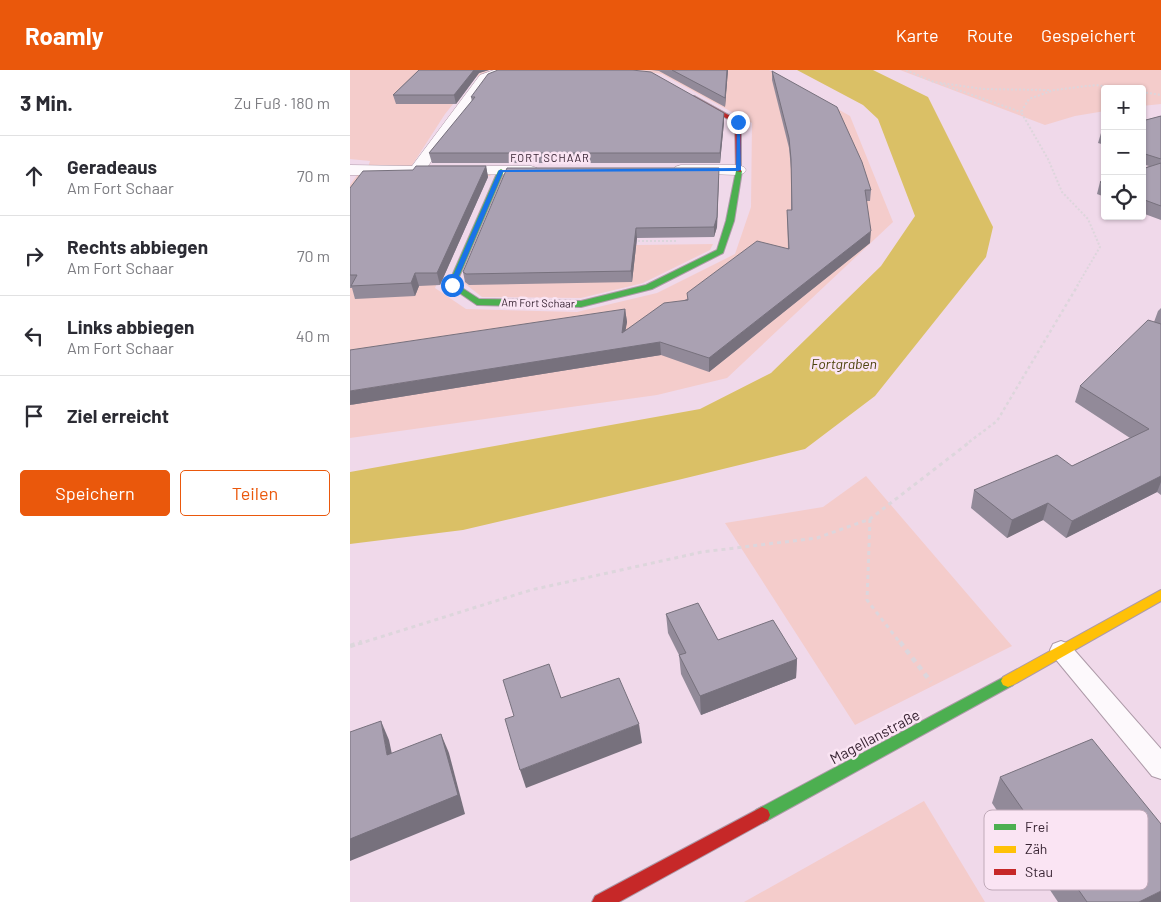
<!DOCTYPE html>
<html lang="de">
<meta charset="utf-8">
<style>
:root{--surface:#fff;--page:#f7f7f7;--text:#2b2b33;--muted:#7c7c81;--line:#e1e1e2;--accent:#ea580c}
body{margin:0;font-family:Barlow,sans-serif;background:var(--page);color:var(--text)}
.controls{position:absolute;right:15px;top:15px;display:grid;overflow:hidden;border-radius:5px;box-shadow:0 1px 4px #0004}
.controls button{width:45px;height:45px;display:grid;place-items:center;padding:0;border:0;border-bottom:1px solid var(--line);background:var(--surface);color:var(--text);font:25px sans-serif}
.stop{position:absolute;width:15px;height:15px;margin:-11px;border:4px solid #1a73e8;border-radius:50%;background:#fff}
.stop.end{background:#1a73e8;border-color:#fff;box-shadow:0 1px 5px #0008}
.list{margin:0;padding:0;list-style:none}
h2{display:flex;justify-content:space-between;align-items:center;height:65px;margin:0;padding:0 20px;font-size:21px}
h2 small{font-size:16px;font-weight:400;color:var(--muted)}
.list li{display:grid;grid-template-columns:32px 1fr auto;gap:15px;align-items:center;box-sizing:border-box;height:80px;padding:0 20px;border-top:1px solid var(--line)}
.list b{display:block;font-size:19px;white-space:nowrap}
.list p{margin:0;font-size:16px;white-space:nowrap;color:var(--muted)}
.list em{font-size:16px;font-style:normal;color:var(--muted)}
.actions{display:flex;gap:10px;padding:15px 20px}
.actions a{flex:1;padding:11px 0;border:1px solid var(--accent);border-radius:5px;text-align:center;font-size:18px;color:var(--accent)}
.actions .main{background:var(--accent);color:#fff}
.icon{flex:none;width:28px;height:28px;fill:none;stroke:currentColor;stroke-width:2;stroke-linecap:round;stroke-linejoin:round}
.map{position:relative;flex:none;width:811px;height:832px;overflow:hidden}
header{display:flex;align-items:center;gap:30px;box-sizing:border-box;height:70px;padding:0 25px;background:var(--accent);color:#fff}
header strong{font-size:24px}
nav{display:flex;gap:28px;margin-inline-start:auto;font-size:18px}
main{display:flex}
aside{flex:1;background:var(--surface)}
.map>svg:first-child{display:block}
</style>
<header>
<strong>Roamly</strong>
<nav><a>Karte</a><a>Route</a><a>Gespeichert</a></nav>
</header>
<main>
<aside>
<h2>3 Min.<small>Zu Fuß · 180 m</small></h2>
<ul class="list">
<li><svg class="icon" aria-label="ahead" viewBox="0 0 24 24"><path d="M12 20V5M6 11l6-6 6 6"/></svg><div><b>Geradeaus</b><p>Am Fort Schaar</p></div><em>70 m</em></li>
<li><svg class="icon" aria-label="right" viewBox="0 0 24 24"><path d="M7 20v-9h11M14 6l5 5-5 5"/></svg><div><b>Rechts abbiegen</b><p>Am Fort Schaar</p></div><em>70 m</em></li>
<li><svg class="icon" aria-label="left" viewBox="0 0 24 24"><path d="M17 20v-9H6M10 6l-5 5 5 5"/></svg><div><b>Links abbiegen</b><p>Am Fort Schaar</p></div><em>40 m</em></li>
<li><svg class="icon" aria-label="arrive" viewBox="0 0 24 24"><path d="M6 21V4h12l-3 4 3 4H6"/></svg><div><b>Ziel erreicht</b></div></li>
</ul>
<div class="actions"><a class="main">Speichern</a><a>Teilen</a></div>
</aside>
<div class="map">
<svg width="811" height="832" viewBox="0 0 811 832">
<rect width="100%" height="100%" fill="#f0d9ea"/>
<!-- green -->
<g fill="#f4cccb">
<path d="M0,0h140l-16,8 -29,36 -34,53h-43l2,-6 -20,-2z"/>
<path d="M285,0h134l81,46 43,106 -166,156 -70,17 -307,43v-253l8,-11h134l-2,2 -73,1 51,37 -33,74 31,21 111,3 80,-19 78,-39 16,-47 1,-84 -90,-49z"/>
<path d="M550,0h261v34l-19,2v-17h-37v22l-30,5 -30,9z"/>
<path d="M363,174l-3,6 -67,33 -62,15 -99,-1 -18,-14 16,-36z"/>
<path d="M516,406l146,170 -157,79 -130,-202 98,-16z"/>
<path d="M574,731l61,101h-241z"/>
</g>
<!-- water -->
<path fill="#dac066" d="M447,0h76l55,27 65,130 -7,30 -111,139 -70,53 -123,30 -219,51 -113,14v-72l350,-63 71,-36 110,-107 34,-50 -37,-97 -15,-14z"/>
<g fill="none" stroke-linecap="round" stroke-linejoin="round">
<!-- lane casing -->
<g stroke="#ad9aa8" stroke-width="2">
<path id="lane" d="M711,571l8,3 92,105v30l-9,-3 -99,-120 -3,-6 3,-6z"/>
</g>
<!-- street casing -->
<g stroke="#ad9aa8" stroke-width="1">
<g id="street">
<path d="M144,0h17l-2,3 -21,8 -60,85h103l6,2 2,3 -2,3 -187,1v-10l62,1 68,-91z"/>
<path d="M331,95h57l6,2 2,3 -2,3 -6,2 -63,-2 -2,-3 2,-3z"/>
</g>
</g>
<!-- fast casing -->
<g stroke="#ad9aa8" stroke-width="2">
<g id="fast">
<path d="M151,99l3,2 -48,113 23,15 102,2 65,-16 71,-35 9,-29 10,-50 3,-2 3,2 -8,50 -11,32 -71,36 -71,18 -104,-2 -29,-20 50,-114z"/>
<path d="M658,605l5,2 2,4 -2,4 -245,135 -6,3 -6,-3 -2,-5 2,-5z"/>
</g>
</g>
<!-- slow casing -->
<g stroke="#ad9aa8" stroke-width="2">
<path id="slow" d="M811,520v11l-148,84 -5,2 -5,-2 -2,-4 2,-4z"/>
</g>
<!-- jam casing -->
<g stroke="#ad9aa8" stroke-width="2">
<g id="jam">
<path d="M340,26h4l47,26v50l-5,-1 -1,-48 -45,-25z"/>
<path d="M412,737l6,3 2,5 -2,5 -149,82h-27l3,-6z"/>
</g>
</g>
<!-- path-far3 -->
<g stroke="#ddd6dc" stroke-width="2" stroke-dasharray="2 2" stroke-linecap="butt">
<path d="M556,0l28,12 49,7 68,1"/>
<path d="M591,14l80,28"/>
<path d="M792,22l19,3"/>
<path d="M284,171h44"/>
<path d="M727,216l23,-39 -12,-28 -26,-27 -14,-33 -27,-47 8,-13 25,-9 42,-5 24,4"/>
</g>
<!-- path-far2 -->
<path stroke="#ddd6dc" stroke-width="2.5" stroke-dasharray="3 3" stroke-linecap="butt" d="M619,372l28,-21 81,-136"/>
<!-- path-far1 -->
<g stroke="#ddd6dc" stroke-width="3" stroke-dasharray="4 4" stroke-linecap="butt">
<path d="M520,449l-3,81 34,44"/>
<path d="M8,574l173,-54 171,-38 115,-14 53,-19 101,-78"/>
</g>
<!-- path -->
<g stroke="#ddd6dc" stroke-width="4.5" stroke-dasharray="5 5" stroke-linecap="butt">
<path d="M550,572l31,40"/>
<path d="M0,576l12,-4"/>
</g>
<!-- lane -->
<use href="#lane" fill="#fdf9fc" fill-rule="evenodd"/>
<!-- street -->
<use href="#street" fill="#fdf9fc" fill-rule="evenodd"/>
<!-- fast -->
<use href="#fast" fill="#4caf50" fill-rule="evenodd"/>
<!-- slow -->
<use href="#slow" fill="#ffc107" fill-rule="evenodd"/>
<!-- jam -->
<use href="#jam" fill="#c62828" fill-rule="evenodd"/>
</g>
<!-- wall -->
<g fill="#928a99">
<path d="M69,0h70l-10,3 -23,31h-60l-3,-9z"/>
<path d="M301,0h77l-3,37 -66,-36z"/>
<path d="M422,1l99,119 -1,11h-4l4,42 -161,129 -48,-17 -311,50 275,-96 2,13 -2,8 163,-82 -1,-38h4v-41l-2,-21 -17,-68z"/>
<path d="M121,27l253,16v9l-4,41h-288l-3,-10 43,-51z"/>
<path d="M811,46v104l-19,-7v-44l7,-3 -7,-2v-43z"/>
<path d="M755,62v13l-7,-2 3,-10z"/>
<path d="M136,96l2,11 -48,108 -21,1 -4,10 -60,3 -3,-11h-2v-100l63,-18z"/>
<path d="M369,107l-2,50 -3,10 -77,1 -5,44 -163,3 -4,-3 -2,-10z"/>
<path d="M755,110v17l-8,-3 3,-12z"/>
<path d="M811,238v187l-4,-3 -91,46 -23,-18 -36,18 -36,-30 3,-18 98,-24 58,-28 -55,-36 5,-16 74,-64 4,-11z"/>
<path d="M316,544l52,26 79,19 -1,19 -95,37 -20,-41 -2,-19 -11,-22z"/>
<path d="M650,707l161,125h-103l-66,-99z"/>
</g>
<!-- shaded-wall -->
<g fill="#77717d">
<path d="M124,0h15l-10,3 -23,31 -2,-9z"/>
<path d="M377,0h1l-3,37v-9z"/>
<path d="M374,43v9l-4,41v-10z"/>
<path d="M136,96l2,11 -48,108 -3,-12z"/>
<path d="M369,98l-2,59 -3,10v-10z"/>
<path d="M286,158l1,10 -5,44 -1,-11z"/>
<path d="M521,161l-1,12 -161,129v-14z"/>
<path d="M65,203l4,13 -4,10 -4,-13z"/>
<path d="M275,239l2,13 -4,24 -1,-13z"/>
<path d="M310,272l1,13 -311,50v-14z"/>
<path d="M811,406v6l-4,10 -91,46 6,-17z"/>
<path d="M698,433l-5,17 -36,18 5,-18z"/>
<path d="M447,589l-1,19 -95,37 -1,-19z"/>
<path d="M31,651l8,19 7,33 -9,-18z"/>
<path d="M289,654l3,19 -116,45 -6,-18z"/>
<path d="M91,664l8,19 16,61 -115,47v-22z"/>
<path d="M811,821v11h-22z"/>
</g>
<!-- building -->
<g fill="#aaa1b2" stroke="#77717d">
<path d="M69,0h55l-20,25h-61z"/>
<path d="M148,0h134l19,2 73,41 -4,40h-291l46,-56h-4l17,-23z"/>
<path d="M322,0h55l-2,28z"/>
<path d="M422,1l65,36 25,55 9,28h-6l6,41 -162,127 -49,-16 -310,49v-41l275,-41 -3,24 42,-30 24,-3 -1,-7 70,-52 32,8 -2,-39h5l-1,-51 -2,-21z"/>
<path d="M811,46v43l-19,-6v-32z"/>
<path d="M811,93v43l-19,-7v-30z"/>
<path d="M66,96h70l-49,107h-22l-4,10 -60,3 6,-11h-7v-87l13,-17 50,-1z"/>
<path d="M157,98h212l-2,49 -3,10 -78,1 -5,43 -165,3 -3,-2z"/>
<path d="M755,110v4l-5,-2z"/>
<path d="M798,250l13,4v152l-89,45 -24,-18 -36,17 -38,-30 83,-35 15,11 77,-37 -69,-43z"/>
<path d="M348,533l20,37 55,-20 24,39 -97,37 -21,-41 7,-2 -20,-39z"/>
<path d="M199,594l12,34 58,-20 20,46 -119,46 -15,-51 9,-3 -11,-36z"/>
<path d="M31,651l6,34 54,-21 17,61 -108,44v-107z"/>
<path d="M742,669l69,85v67l-22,11h-52l-87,-125z"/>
</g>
<!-- route -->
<path fill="#1a73e8" d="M387,51l3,1 1,48 -3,1 -235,1 -48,113 -3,1 -3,-1 50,-115 237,-2z"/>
<g text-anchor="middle" stroke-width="5" stroke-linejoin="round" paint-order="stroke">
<!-- far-neighbourhood labels -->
<g font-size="11" letter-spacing="1" fill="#382433" stroke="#fae4f3">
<text x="200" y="92">FORT SCHAAR</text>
</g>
<!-- far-street labels -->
<g font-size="11" fill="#382433" stroke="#fae4f3">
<text transform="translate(188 233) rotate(1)" y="4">Am Fort Schaar</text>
</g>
<!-- water labels -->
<g font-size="14" font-style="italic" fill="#4e430d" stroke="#fae4f3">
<text x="494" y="299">Fortgraben</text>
</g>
<!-- near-street labels -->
<g font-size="15" fill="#382433" stroke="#fae4f3">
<text transform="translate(525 667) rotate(-28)" y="5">Magellanstraße</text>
</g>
</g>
<!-- legend -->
<rect x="634" y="740" width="164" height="80" rx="8" fill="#fae4f3" stroke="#c0aab9" stroke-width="1"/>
<rect x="644" y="754" width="22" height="6" fill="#4caf50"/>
<rect x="644" y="776" width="22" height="7" fill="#ffc107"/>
<rect x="644" y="799" width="22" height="6" fill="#c62828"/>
<g font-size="14" fill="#382433">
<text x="675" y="762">Frei</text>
<text x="675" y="784">Zäh</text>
<text x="675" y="807">Stau</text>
</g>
</svg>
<div class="controls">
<button>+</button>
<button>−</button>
<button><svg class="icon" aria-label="locate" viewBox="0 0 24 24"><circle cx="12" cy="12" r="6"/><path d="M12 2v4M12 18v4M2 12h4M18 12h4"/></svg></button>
</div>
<div class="stop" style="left:102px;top:215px"></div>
<div class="stop end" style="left:388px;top:52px"></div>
</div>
</main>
